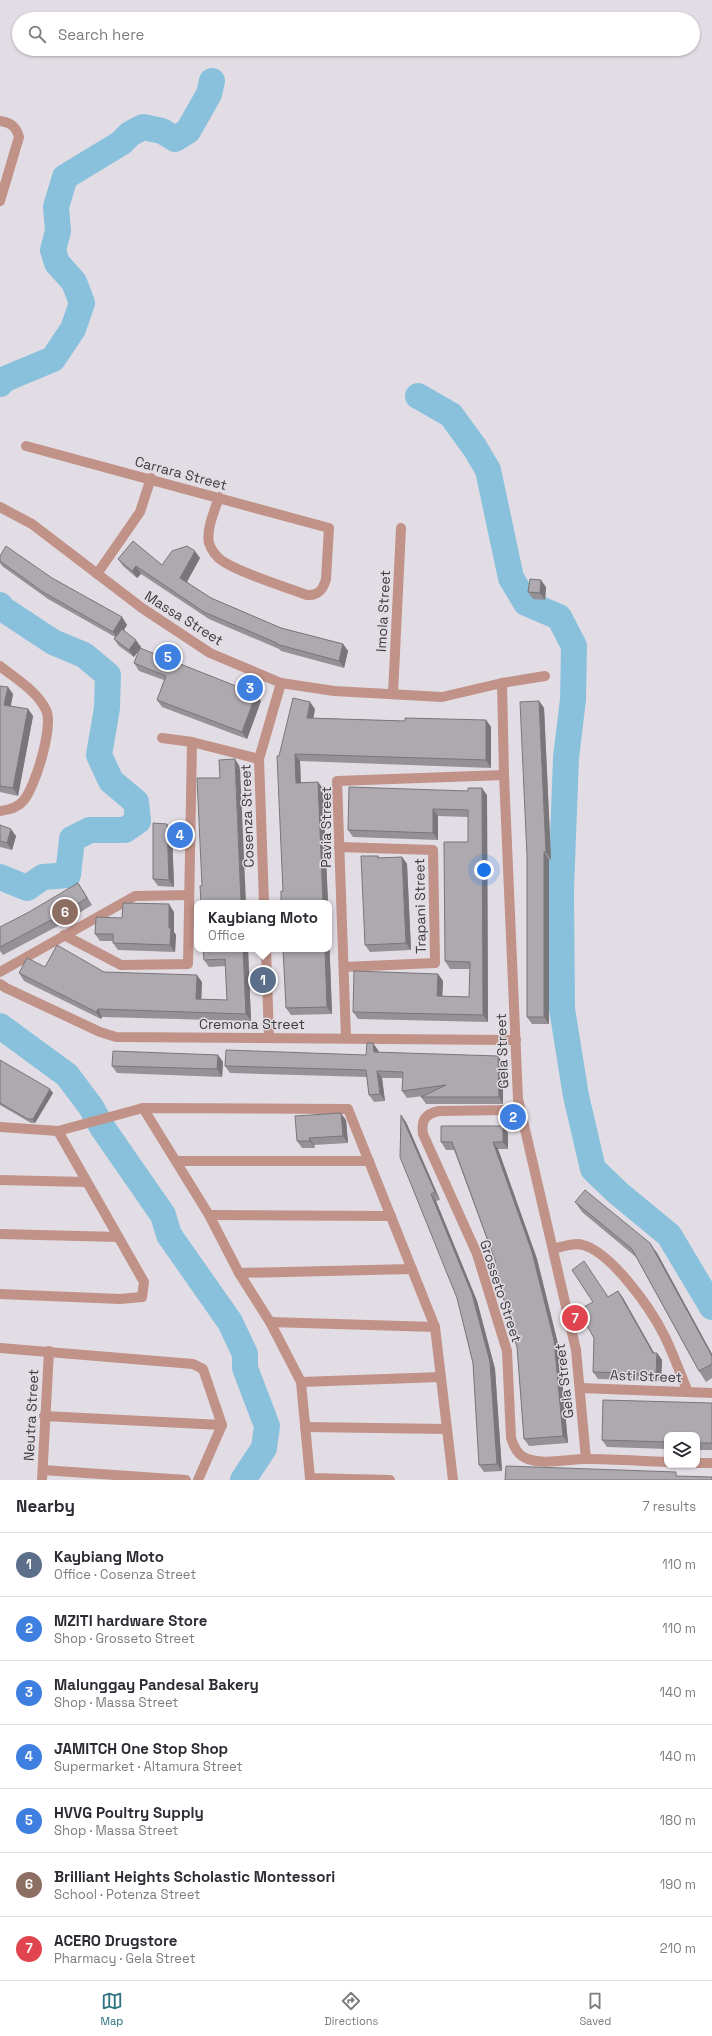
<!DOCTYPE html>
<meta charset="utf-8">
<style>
:root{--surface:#fff;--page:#f2f2f3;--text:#2b2b33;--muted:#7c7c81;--line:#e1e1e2;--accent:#2c7280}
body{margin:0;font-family:"Space Grotesk",sans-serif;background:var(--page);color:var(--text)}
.controls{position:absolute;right:12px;bottom:12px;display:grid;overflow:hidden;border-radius:8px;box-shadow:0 1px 3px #0004}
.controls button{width:36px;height:36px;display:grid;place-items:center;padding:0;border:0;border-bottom:1px solid var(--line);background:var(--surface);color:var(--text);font:20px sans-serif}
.you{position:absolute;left:484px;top:870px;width:14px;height:14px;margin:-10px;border:3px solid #fff;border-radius:50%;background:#1a73e8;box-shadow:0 0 0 6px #1a73e833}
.badge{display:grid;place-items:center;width:26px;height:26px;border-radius:50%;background:var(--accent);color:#fff;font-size:13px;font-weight:700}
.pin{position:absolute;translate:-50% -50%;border:2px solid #fff;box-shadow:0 1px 4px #0006}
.popup{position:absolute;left:194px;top:900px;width:138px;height:52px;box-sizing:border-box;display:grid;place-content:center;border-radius:8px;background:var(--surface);filter:drop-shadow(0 1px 3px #0005);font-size:13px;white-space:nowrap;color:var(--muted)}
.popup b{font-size:15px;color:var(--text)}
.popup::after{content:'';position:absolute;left:50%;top:100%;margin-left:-8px;border:8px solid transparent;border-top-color:var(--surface)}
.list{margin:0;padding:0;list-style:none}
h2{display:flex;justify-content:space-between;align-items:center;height:52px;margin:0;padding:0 16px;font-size:17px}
h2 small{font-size:13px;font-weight:400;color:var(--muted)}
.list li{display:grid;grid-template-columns:26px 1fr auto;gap:12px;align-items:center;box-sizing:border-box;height:64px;padding:0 16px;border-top:1px solid var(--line)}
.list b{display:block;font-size:15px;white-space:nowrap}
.list p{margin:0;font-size:13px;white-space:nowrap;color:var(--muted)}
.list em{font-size:13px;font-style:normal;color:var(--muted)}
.icon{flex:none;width:22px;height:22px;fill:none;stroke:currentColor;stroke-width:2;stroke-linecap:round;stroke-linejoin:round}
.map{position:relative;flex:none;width:712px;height:1480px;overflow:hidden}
.search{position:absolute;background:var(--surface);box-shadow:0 1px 3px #0004;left:12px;right:12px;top:12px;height:44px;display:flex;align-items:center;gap:10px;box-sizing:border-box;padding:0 14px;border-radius:22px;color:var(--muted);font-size:15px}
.sheet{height:500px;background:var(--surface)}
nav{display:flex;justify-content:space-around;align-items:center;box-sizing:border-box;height:56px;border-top:1px solid var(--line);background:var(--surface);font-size:11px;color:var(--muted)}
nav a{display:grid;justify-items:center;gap:2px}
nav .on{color:var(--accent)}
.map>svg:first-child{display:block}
</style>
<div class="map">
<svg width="712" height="1480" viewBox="0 0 712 1480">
<rect width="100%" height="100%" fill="#e2dde4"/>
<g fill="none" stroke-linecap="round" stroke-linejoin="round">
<!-- river -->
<g stroke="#89c1dd" stroke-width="26">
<path d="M0,384l5,-5 48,-20 20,-30 9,-26 -8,-21 -17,-19 -4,-13 5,-19 -2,-24 9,-30 56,-34 9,-9 13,-7 19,4 13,8 13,-8 21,-37 3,-13"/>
<path d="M418,396l33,19 24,33 13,22 23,108 15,25 33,14 15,29 -1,53 -7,59 -5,132 1,119 14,87 17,73 25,24 51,42 43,72"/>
<path d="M0,605l3,4 50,33 31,13 24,20 -1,33 -8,47 12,26 25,21 2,19 -13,9h-35l-18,9 -4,36 -25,2 -16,11 -27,-11"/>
<path d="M0,1026l67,49 24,32 11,20 61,88 6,20 61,87 15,32v14l22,58 -3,22 -21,32"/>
</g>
<!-- minor -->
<g stroke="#c19288" stroke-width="10">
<path d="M0,121c11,2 16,5 19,16l-19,64"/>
<path d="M26,446l303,82 -3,51c-3,11 -8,17 -19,16 -24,-9 -62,-20 -83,-33 -7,-4 -13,-12 -15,-19 -3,-14 6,-33 10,-46"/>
<path d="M0,507l32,17 110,84 68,45 71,30 53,8 108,6 60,-14 43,-7"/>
<path d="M97,574l43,-62 11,-34"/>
<path d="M0,666c16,13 37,25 46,44 8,16 -11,77 -22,90 -6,8 -15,10 -24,11"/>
<path d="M502,683l2,92 14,324 58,251 10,109"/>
<path d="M393,694l8,-166"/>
<path d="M162,738l30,4 67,17"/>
<path d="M339,847l94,3 2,113 -91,4"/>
<path d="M264,903l-5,-144 22,-76"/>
<path d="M64,935l57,30 67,-1 4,-222"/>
<path d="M266,949l3,89"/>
<path d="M0,972l135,-76 53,-1"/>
<path d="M0,984l6,4 94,44 16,5 400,3"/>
<path d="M346,1038l-9,-257 167,-6"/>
<path d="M143,1108l66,107 30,58 31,49 31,60 9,96 80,2"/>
<path d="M520,1110l-81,1c-14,3 -18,9 -16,23l54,120 30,97 4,87c3,9 7,18 17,21 17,6 40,0 58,0 27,0 54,2 81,3"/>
<path d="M0,1127l58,4 85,-23 205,1 87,218 18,153"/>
<path d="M177,1161h192"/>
<path d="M0,1180l86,2"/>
<path d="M209,1215l182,1"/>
<path d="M0,1234l118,3"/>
<path d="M553,1249c8,-2 21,-7 30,-4 29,8 68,64 81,90 9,18 16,38 24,57"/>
<path d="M239,1273l173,-4"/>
<path d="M0,1294l120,5 22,-2 2,-15 -86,-151"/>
<path d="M270,1322l165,5"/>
<path d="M0,1348l193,16 10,5 19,56 -24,55"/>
<path d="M301,1382l140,-5"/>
<path d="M580,1388l132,5"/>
<path d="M44,1416l178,9"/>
<path d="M305,1427l142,2"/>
<path d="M697,1463h15"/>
<path d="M43,1470l143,10"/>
<path d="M42,1480l7,-129"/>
</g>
</g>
<!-- wall -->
<g fill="#959196">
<path d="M0,556l52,22 70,39 5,8 -3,5 17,17 -1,1 116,46 5,7 -14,38 -85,-32 -5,-7 7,-20 -25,-9 -5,-8 6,-14 -6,8 -15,-11 -5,-7 1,-2 -67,-38 -46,-33 -2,-3z"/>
<path d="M200,558l-13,24 24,16 70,30 62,16 5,7 -4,17 -63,-17 -2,-2 -70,-30 -68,-45 -4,4 -14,-12 -5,-7 44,6z"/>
<path d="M546,587l-1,13 -12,-1 -5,-7z"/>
<path d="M0,686l13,8 -2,12 17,3 5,7 -15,80 -18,-4z"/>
<path d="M539,701l5,7 7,151 -2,1v164h-17l-5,-7z"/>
<path d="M315,709l-2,9 92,3 81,-1 5,7v41l-191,-7 1,22 17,-1 5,7 5,114h-47l2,-12 -4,-135z"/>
<path d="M487,795l1,227 -130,-3 -5,-7 85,-38 5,7 -1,15 27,1 1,-28h-20l-5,-8 23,-119v-25l-30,-1v24l-85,-3 -5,-7z"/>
<path d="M0,825l16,11 -4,14 -12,-3z"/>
<path d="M172,831l2,56 -16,-1 -5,-7z"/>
<path d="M378,856l2,2 22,-1 5,7 4,86 -41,2 -5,-7z"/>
<path d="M83,890l9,15 -34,21 -55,29 -3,-4v-24z"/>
<path d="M174,912v20l2,3 -1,17 -57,-2 -5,-7v-2h-13l-5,-7 27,-16z"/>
<path d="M329,934l3,80 -41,1 -5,-7 43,-59z"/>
<path d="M203,949h45l3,72 -149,-4 -1,2 -77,-38 -5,-8 26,-6 59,5 98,10 -1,17 26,1 -1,-34 -17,1 -5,-7z"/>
<path d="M378,1050l1,2 124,11v41h-77l-5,-7 3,-1 -17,2 -5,-7 1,-13h-21l3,23 -11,1 -5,-7 -2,-18 -137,-4 -5,-7 141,-11z"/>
<path d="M218,1055l5,7 -1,15 -105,-4 -5,-7z"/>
<path d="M0,1060l53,33 -18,30h-4l-31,-18z"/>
<path d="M346,1120l2,23 -34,2 1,3h-13l-5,-7z"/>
<path d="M406,1122l34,78 -4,1 41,100 18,68 7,102 -18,1 -5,-7 -6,-102 -16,-65z"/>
<path d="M508,1133v16h-10l39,110 22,89 9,95 -39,3 -5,-7 -7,-92 -21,-84 -42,-113h-8l-5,-8z"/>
<path d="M575,1202l82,51 55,101v24l-6,4 -7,-11 -63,-114 -54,-45z"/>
<path d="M618,1291l5,7 31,55h3l5,7 -1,21 -63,-2 -5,-7 1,-34 -1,-36 15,-5z"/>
<path d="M712,1403v47h-15v-15h-30v14l-60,-2 -5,-7z"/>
</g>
<!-- shaded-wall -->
<g fill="#79767a">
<path d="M195,551l5,7 -15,27 -5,-7z"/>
<path d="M136,566l5,8 -4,4 -5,-7z"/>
<path d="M541,580l5,7 -1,13 -5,-7z"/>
<path d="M122,617l5,8 -9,14 -5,-7z"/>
<path d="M136,640l5,7 -7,10 -5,-7z"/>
<path d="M343,644l5,7 -4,17 -5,-7z"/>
<path d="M8,687l5,7 -4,18 -5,-7z"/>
<path d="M256,694l5,7 -14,38 -5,-7z"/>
<path d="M539,701l5,7 7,151 -5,-7z"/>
<path d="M310,702l5,7 -3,16 -5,-7z"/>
<path d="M28,709l5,7 -15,80 -5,-8z"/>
<path d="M486,720l5,7v41l-5,-8z"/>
<path d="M295,754l5,7 1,29 -5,-7z"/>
<path d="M235,759l5,8 6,136h-5z"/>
<path d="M318,782l5,7 5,114h-5z"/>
<path d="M482,788l5,7 1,227 -5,-7z"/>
<path d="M433,809l5,7v24l-5,-7z"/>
<path d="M167,824l5,7 2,56 -5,-7z"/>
<path d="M11,829l5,7 -4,14 -5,-7z"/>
<path d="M544,852l5,8v164l-5,-7z"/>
<path d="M402,857l5,7 4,86 -5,-7z"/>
<path d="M169,904l5,8v20l2,3 -1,17 -5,-7 -1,-17z"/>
<path d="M329,934l3,80 -5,-7 -2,-58h4z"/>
<path d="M243,949h5l3,72 -5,-7z"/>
<path d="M438,974l5,7 -1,22 -5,-7z"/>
<path d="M197,975l5,7 -1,24 -5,-7z"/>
<path d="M98,1009l4,8 -1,2 -5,-7z"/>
<path d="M373,1043l5,7 1,9 -5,-7z"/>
<path d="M218,1055l5,7 -1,15 -5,-8z"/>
<path d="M498,1056l5,7v41l-4,-7z"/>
<path d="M377,1071l5,7 3,23 -5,-7z"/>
<path d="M50,1089l3,4 -18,30 -2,-4z"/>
<path d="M341,1113l5,7 2,23 -5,-7z"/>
<path d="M401,1115l5,7 34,78 -5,-8z"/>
<path d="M503,1126l5,7v16l-5,-7z"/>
<path d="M309,1138l5,7 1,3 -5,-7z"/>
<path d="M493,1142l5,7 39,110 22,89 9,95 -5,-7z"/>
<path d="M431,1194l5,7 41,100 18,68 7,102 -5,-7 -25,-170z"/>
<path d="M650,1243l7,10 55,101v2z"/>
<path d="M618,1291l5,7 34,60v-5l5,7 -1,21 -5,-7 -3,-21z"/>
</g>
<!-- building -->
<g fill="#ada9af" stroke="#79767a">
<path d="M133,541l29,24 10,-14 15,-5 8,5 -15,27 31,20 70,30 62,16 -4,17 -63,-17 1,-1 -73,-31 -68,-46 -4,5 -14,-12z"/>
<path d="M6,546l46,32 70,39 -9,15 -70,-40 -43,-31v-5z"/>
<path d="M530,579l11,1 -1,13 -12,-1z"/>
<path d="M122,629l14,11 -7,10 -15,-11z"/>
<path d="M140,648l116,46 -14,38 -85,-32 9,-24 -32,-13z"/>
<path d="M0,686l8,1 -4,18 24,4 -15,79 -13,-2z"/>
<path d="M293,698l17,4 -3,16 98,3v-3l81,2v40l-191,-6 1,29 22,-1 5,121h-42v-12h2l-6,-135h2z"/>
<path d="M539,701l7,151h-2v165h-17v-161l-7,-154z"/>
<path d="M235,759l6,144h-40l-1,-17h2l-5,-108h23l-1,-18z"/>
<path d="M349,787l119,4v-3h14l1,227 -130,-3 1,-41 84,3 -1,22 32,1 1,-35 -25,-1 -1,-119h24v-32l-35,-1v24l-85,-3z"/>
<path d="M153,823l14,1 2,56 -16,-1z"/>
<path d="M0,825l11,4 -4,14 -7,-2z"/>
<path d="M361,856h17v2l24,-1 4,86 -41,2z"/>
<path d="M78,883l9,15 -34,21 -53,28v-20l29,-15z"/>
<path d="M123,903l46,1v24h2l-1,17 -57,-2v-9h-18l1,-17 26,1z"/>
<path d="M57,945l47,27 93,3 -1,24 31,1 -2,-41 -21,1 -1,-11h40l3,65 -148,-5 -2,3 -77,-39 8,-15 18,9z"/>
<path d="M283,949h42l2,58 -41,1z"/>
<path d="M367,1043h6l1,9 124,4 1,41h-78l25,-12 -44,6 1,-19 -26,-1 3,23 -11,1 -3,-25 -141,-4 1,-16 140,5z"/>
<path d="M113,1051l105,4 -1,14 -105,-3z"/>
<path d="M0,1060l50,29 -17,30h-5l-28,-16z"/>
<path d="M341,1113l2,23 -34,2 1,3h-13l-2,-25z"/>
<path d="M401,1115l34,77 -4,2 41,100 18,68 7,102 -18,1 -6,-102 -16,-65 -57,-141z"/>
<path d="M441,1126h62v16h-10l39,110 22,88 9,96 -39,3 -7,-92 -23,-83 2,-1 -44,-121h-11z"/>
<path d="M585,1190l65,53 62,113v8l-13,7 -67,-122 -57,-47z"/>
<path d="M584,1261l24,36 10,-6 35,62h4l-1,21 -63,-2 1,-34 -16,-28 15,-8 -21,-32z"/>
<path d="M603,1400l109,3v40h-15v-8h-30v7l-65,-2z"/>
<path d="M506,1466l170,6v4l36,1v3h-207z"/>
</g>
<g text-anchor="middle" stroke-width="3" stroke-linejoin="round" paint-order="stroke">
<!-- street labels -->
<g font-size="14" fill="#3d3b3e" stroke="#e2dde4">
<text transform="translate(181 473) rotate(15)" y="5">Carrara Street</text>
<text transform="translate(383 611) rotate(-87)" y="5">Imola Street</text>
<text transform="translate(184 618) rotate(32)" y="5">Massa Street</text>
<text transform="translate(247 816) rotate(-92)" y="5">Cosenza Street</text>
<text transform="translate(326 827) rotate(-90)" y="5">Pavia Street</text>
<text transform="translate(420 906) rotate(-91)" y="5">Trapani Street</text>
<text x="252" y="1029">Cremona Street</text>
<text transform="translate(502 1051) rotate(-92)" y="5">Gela Street</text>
<text transform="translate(501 1291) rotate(72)" y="5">Grosseto Street</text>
<text transform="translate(646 1376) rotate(2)" y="5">Asti Street</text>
<text transform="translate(564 1381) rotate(-97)" y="5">Gela Street</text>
<text transform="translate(31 1415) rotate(-87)" y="5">Neutra Street</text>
</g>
</g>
</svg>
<div class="controls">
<button><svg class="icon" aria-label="layers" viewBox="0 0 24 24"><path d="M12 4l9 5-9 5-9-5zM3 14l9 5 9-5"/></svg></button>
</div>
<div class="you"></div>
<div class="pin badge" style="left:263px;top:980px;background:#5c6f8a">1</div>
<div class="popup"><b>Kaybiang Moto</b>Office</div>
<div class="pin badge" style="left:513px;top:1117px;background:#3f7fe0">2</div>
<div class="pin badge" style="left:250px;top:688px;background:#3f7fe0">3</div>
<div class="pin badge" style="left:180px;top:835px;background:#3f7fe0">4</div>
<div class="pin badge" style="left:168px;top:657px;background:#3f7fe0">5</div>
<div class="pin badge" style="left:65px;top:912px;background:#8d6e63">6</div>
<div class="pin badge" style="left:575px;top:1318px;background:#e0444e">7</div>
<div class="search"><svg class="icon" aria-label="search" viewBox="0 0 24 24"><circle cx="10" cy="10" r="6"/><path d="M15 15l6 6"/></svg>Search here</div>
</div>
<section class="sheet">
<h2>Nearby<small>7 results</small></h2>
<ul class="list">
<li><span class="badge" style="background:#5c6f8a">1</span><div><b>Kaybiang Moto</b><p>Office · Cosenza Street</p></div><em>110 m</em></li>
<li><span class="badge" style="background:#3f7fe0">2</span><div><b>MZITI hardware Store</b><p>Shop · Grosseto Street</p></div><em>110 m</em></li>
<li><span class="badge" style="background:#3f7fe0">3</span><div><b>Malunggay Pandesal Bakery</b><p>Shop · Massa Street</p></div><em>140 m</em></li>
<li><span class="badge" style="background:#3f7fe0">4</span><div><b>JAMITCH One Stop Shop</b><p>Supermarket · Altamura Street</p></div><em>140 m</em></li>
<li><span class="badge" style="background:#3f7fe0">5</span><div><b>HVVG Poultry Supply</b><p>Shop · Massa Street</p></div><em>180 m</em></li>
<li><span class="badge" style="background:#8d6e63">6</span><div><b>Brilliant Heights Scholastic Montessori</b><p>School · Potenza Street</p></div><em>190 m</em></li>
<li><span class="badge" style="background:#e0444e">7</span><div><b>ACERO Drugstore</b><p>Pharmacy · Gela Street</p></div><em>210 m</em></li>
</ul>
</section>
<nav>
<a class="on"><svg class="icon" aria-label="map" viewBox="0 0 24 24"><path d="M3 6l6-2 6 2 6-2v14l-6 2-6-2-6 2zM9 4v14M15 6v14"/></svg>Map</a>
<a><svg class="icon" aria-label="directions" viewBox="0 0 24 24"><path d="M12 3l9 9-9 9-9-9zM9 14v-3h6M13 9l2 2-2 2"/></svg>Directions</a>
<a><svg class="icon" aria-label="saved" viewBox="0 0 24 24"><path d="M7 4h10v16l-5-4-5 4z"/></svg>Saved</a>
</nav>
